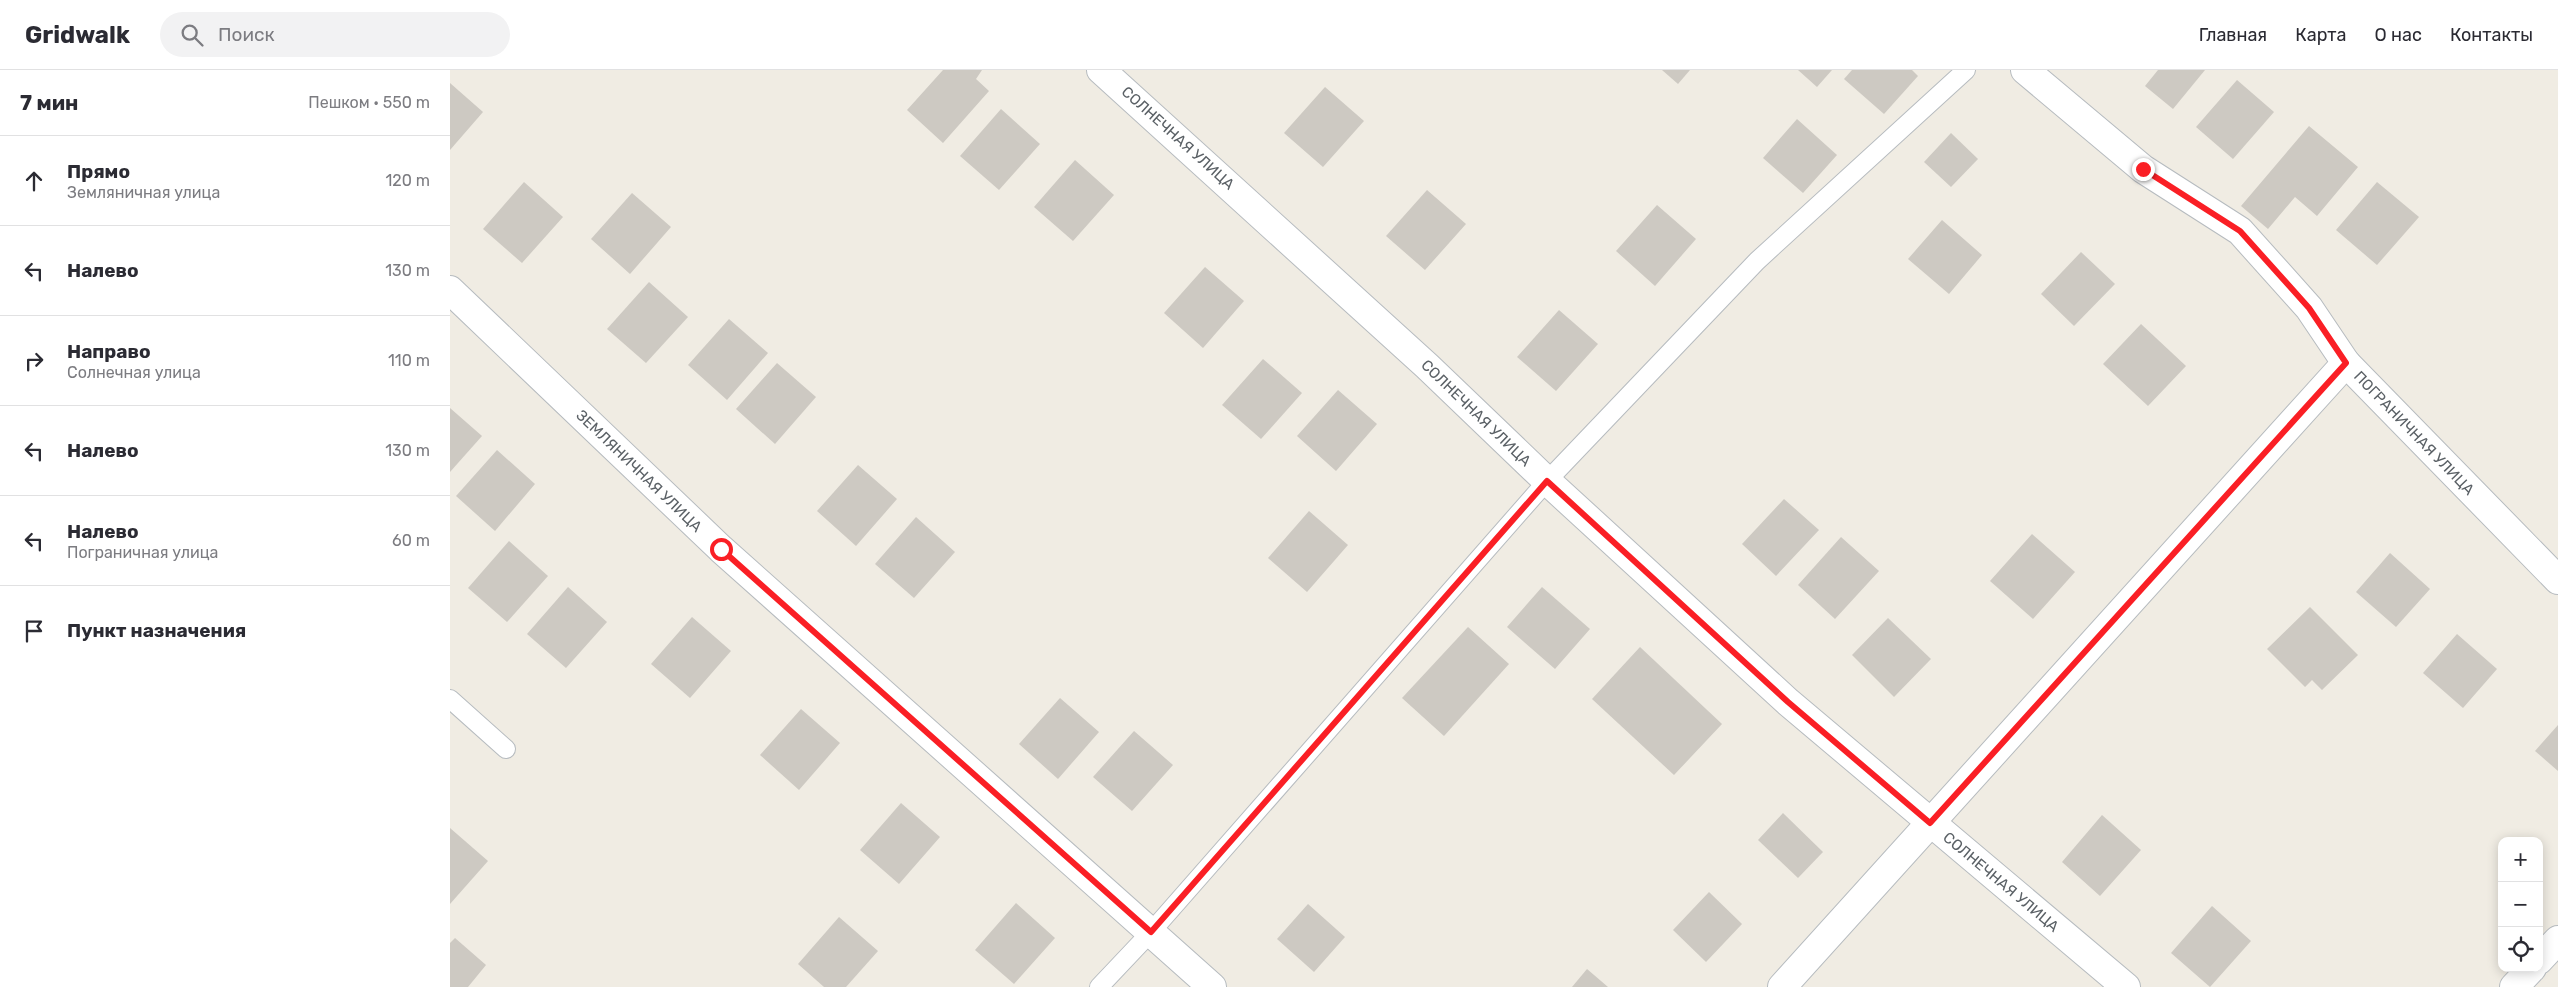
<!DOCTYPE html>
<html lang="ru">
<meta charset="utf-8">
<style>
:root{--surface:#fff;--page:#f2f2f3;--text:#2b2b33;--muted:#7c7c81;--line:#e1e1e2}
body{margin:0;font-family:Rubik,sans-serif;background:var(--page);color:var(--text)}
.controls{position:absolute;right:15px;bottom:15px;display:grid;overflow:hidden;border-radius:10px;box-shadow:0 2px 12px #0003}
.controls button{width:45px;height:45px;display:grid;place-items:center;padding:0;border:0;border-bottom:1px solid var(--line);background:var(--surface);color:var(--text);font:25px sans-serif}
.stop{position:absolute;width:15px;height:15px;margin:-11px;border:4px solid #fa1f25;border-radius:50%;background:#fff}
.stop.end{background:#fa1f25;border-color:#fff;box-shadow:0 1px 5px #0008}
.list{margin:0;padding:0;list-style:none}
h2{display:flex;justify-content:space-between;align-items:center;height:65px;margin:0;padding:0 20px;font-size:21px}
h2 small{font-size:16px;font-weight:400;color:var(--muted)}
.list li{display:grid;grid-template-columns:32px 1fr auto;gap:15px;align-items:center;box-sizing:border-box;height:90px;padding:0 20px;border-top:1px solid var(--line)}
.list b{display:block;font-size:19px;white-space:nowrap}
.list p{margin:0;font-size:16px;white-space:nowrap;color:var(--muted)}
.list em{font-size:16px;font-style:normal;color:var(--muted)}
.icon{flex:none;width:28px;height:28px;fill:none;stroke:currentColor;stroke-width:2;stroke-linecap:round;stroke-linejoin:round}
.map{position:relative;flex:none;width:2108px;height:917px;overflow:hidden}
header{display:flex;align-items:center;gap:30px;box-sizing:border-box;height:70px;padding:0 25px;background:var(--surface);border-bottom:1px solid var(--line)}
header strong{font-size:24px}
nav{display:flex;gap:28px;margin-inline-start:auto;font-size:18px}
.search{width:350px;height:45px;background:var(--page);display:flex;align-items:center;gap:12px;box-sizing:border-box;padding:0 18px;border-radius:28px;color:var(--muted);font-size:19px}
main{display:flex}
aside{flex:1;background:var(--surface)}
.map>svg:first-child{display:block}
</style>
<header>
<strong>Gridwalk</strong>
<div class="search"><svg class="icon" aria-label="search" viewBox="0 0 24 24"><circle cx="10" cy="10" r="6"/><path d="M15 15l6 6"/></svg>Поиск</div>
<nav><a>Главная</a><a>Карта</a><a>О нас</a><a>Контакты</a></nav>
</header>
<main>
<aside>
<h2>7 мин<small>Пешком · 550 m</small></h2>
<ul class="list">
<li><svg class="icon" aria-label="ahead" viewBox="0 0 24 24"><path d="M12 20V5M6 11l6-6 6 6"/></svg><div><b>Прямо</b><p>Земляничная улица</p></div><em>120 m</em></li>
<li><svg class="icon" aria-label="left" viewBox="0 0 24 24"><path d="M17 20v-9H6M10 6l-5 5 5 5"/></svg><div><b>Налево</b></div><em>130 m</em></li>
<li><svg class="icon" aria-label="right" viewBox="0 0 24 24"><path d="M7 20v-9h11M14 6l5 5-5 5"/></svg><div><b>Направо</b><p>Солнечная улица</p></div><em>110 m</em></li>
<li><svg class="icon" aria-label="left" viewBox="0 0 24 24"><path d="M17 20v-9H6M10 6l-5 5 5 5"/></svg><div><b>Налево</b></div><em>130 m</em></li>
<li><svg class="icon" aria-label="left" viewBox="0 0 24 24"><path d="M17 20v-9H6M10 6l-5 5 5 5"/></svg><div><b>Налево</b><p>Пограничная улица</p></div><em>60 m</em></li>
<li><svg class="icon" aria-label="arrive" viewBox="0 0 24 24"><path d="M6 21V4h12l-3 4 3 4H6"/></svg><div><b>Пункт назначения</b></div></li>
</ul>
</aside>
<div class="map">
<svg width="2108" height="917" viewBox="0 0 2108 917">
<rect width="100%" height="100%" fill="#f0ece3"/>
<!-- building -->
<g fill="#cdc9c2">
<path d="M493,0h39l-6,9 13,12 -46,52 -36,-33z"/>
<path d="M1212,0h28l-12,14z"/>
<path d="M1348,0h34l-15,17z"/>
<path d="M1402,0h60l6,6 -34,38 -40,-35z"/>
<path d="M1708,0h47l-32,39 -28,-23z"/>
<path d="M1787,10l37,32 -41,47 -37,-32z"/>
<path d="M0,13l33,29 -33,38z"/>
<path d="M875,17l39,34 -41,46 -39,-34z"/>
<path d="M551,39l39,35 -41,46 -39,-34z"/>
<path d="M1347,49l40,36 -34,38 -40,-35z"/>
<path d="M1859,56l49,41 -41,49 -22,-19 -27,32 -27,-23z"/>
<path d="M1501,63l27,26 -27,28 -27,-25z"/>
<path d="M625,90l39,35 -41,46 -39,-34z"/>
<path d="M74,112l39,35 -41,46 -39,-34z"/>
<path d="M1927,112l42,35 -42,48 -41,-35z"/>
<path d="M977,120l39,34 -41,46 -39,-34z"/>
<path d="M182,123l39,34 -41,47 -39,-35z"/>
<path d="M1207,135l39,34 -41,47 -39,-35z"/>
<path d="M1492,150l40,35 -33,39 -41,-35z"/>
<path d="M1631,182l34,32 -41,42 -33,-32z"/>
<path d="M755,197l39,34 -41,47 -39,-35z"/>
<path d="M199,212l39,35 -42,46 -39,-34z"/>
<path d="M1109,240l39,34 -42,47 -39,-34z"/>
<path d="M279,249l39,34 -41,47 -39,-35z"/>
<path d="M1691,254l45,42 -38,40 -45,-42z"/>
<path d="M813,289l39,34 -41,46 -39,-34z"/>
<path d="M327,293l39,34 -41,47 -39,-35z"/>
<path d="M888,320l39,34 -41,47 -39,-35z"/>
<path d="M0,338l32,28 -32,36z"/>
<path d="M47,380l38,34 -40,47 -39,-35z"/>
<path d="M408,395l39,34 -41,47 -39,-35z"/>
<path d="M1334,429l35,31 -43,46 -34,-32z"/>
<path d="M859,441l39,34 -41,47 -39,-34z"/>
<path d="M466,447l39,35 -41,46 -39,-34z"/>
<path d="M1582,464l43,38 -42,47 -43,-38z"/>
<path d="M1391,467l38,34 -44,48 -37,-34z"/>
<path d="M59,471l39,35 -41,46 -39,-34z"/>
<path d="M1940,483l40,36 -34,38 -40,-35z"/>
<path d="M118,517l39,35 -41,46 -39,-34z"/>
<path d="M1092,517l48,42 -35,40 -48,-42z"/>
<path d="M1860,537l48,48 -36,35 -10,-10 -7,7 -38,-38z"/>
<path d="M242,547l39,34 -41,47 -39,-34z"/>
<path d="M1438,548l43,41 -37,38 -42,-42z"/>
<path d="M1018,557l41,37 -65,72 -42,-38z"/>
<path d="M2007,564l40,35 -34,39 -40,-35z"/>
<path d="M1190,577l82,77 -48,51 -82,-76z"/>
<path d="M610,628l39,34 -41,47 -39,-35z"/>
<path d="M351,639l39,34 -41,47 -39,-35z"/>
<path d="M2108,655v46l-23,-20z"/>
<path d="M684,661l39,34 -41,46 -39,-34z"/>
<path d="M451,733l39,34 -41,47 -39,-34z"/>
<path d="M1333,743l40,39 -25,26 -40,-38z"/>
<path d="M1652,745l39,35 -41,46 -38,-34z"/>
<path d="M0,758l38,33 -38,43z"/>
<path d="M1259,822l33,32 -36,38 -33,-32z"/>
<path d="M566,833l39,35 -41,46 -39,-34z"/>
<path d="M858,834l37,33 -31,35 -37,-33z"/>
<path d="M1762,836l39,35 -41,46 -39,-34z"/>
<path d="M389,847l39,34 -32,36h-22l-26,-23z"/>
<path d="M5,868l31,27 -18,22h-18v-44z"/>
<path d="M1137,899l21,18h-36z"/>
</g>
<g fill="none" stroke-linecap="round" stroke-linejoin="round">
<!-- service casing -->
<g stroke="#b6bbbf" stroke-width="20">
<g id="service">
<path d="M0,629l56,50"/>
<path d="M649,917l52,-55 396,-451 210,-220 209,-191"/>
</g>
</g>
<!-- minor casing -->
<g stroke="#b6bbbf" stroke-width="30">
<g id="minor">
<path d="M651,0l326,296 120,115 241,221 338,285"/>
<path d="M1575,0l118,99 97,62 69,77 37,55 212,217"/>
<path d="M0,220l271,259 491,438"/>
<path d="M2089,890l19,-20"/>
<path d="M1332,917l564,-624"/>
<path d="M2064,917l18,-19"/>
</g>
</g>
<!-- service -->
<use href="#service" stroke="#fff" stroke-width="18"/>
<!-- minor -->
<use href="#minor" stroke="#fff" stroke-width="28"/>
</g>
<g fill="none" stroke-linecap="round" stroke-linejoin="round">
<!-- route -->
<path stroke="#fa1f25" stroke-width="6" d="M271,479l430,383 396,-451 241,221 142,121 416,-460 -37,-55 -69,-77 -97,-62"/>
</g>
<g text-anchor="middle" stroke-width="4" stroke-linejoin="round" paint-order="stroke">
<!-- street labels -->
<g font-size="15" fill="#5b6166" stroke="#fff">
<text transform="translate(728 68) rotate(42)" y="5">СОЛНЕЧНАЯ УЛИЦА</text>
<text transform="translate(1026 343) rotate(44)" y="5">СОЛНЕЧНАЯ УЛИЦА</text>
<text transform="translate(1964 363) rotate(46)" y="5">ПОГРАНИЧНАЯ УЛИЦА</text>
<text transform="translate(189 401) rotate(44)" y="5">ЗЕМЛЯНИЧНАЯ УЛИЦА</text>
<text transform="translate(1551 812) rotate(40)" y="5">СОЛНЕЧНАЯ УЛИЦА</text>
</g>
</g>
</svg>
<div class="controls">
<button>+</button>
<button>−</button>
<button><svg class="icon" aria-label="locate" viewBox="0 0 24 24"><circle cx="12" cy="12" r="6"/><path d="M12 2v4M12 18v4M2 12h4M18 12h4"/></svg></button>
</div>
<div class="stop" style="left:271px;top:479px"></div>
<div class="stop end" style="left:1693px;top:99px"></div>
</div>
</main>
